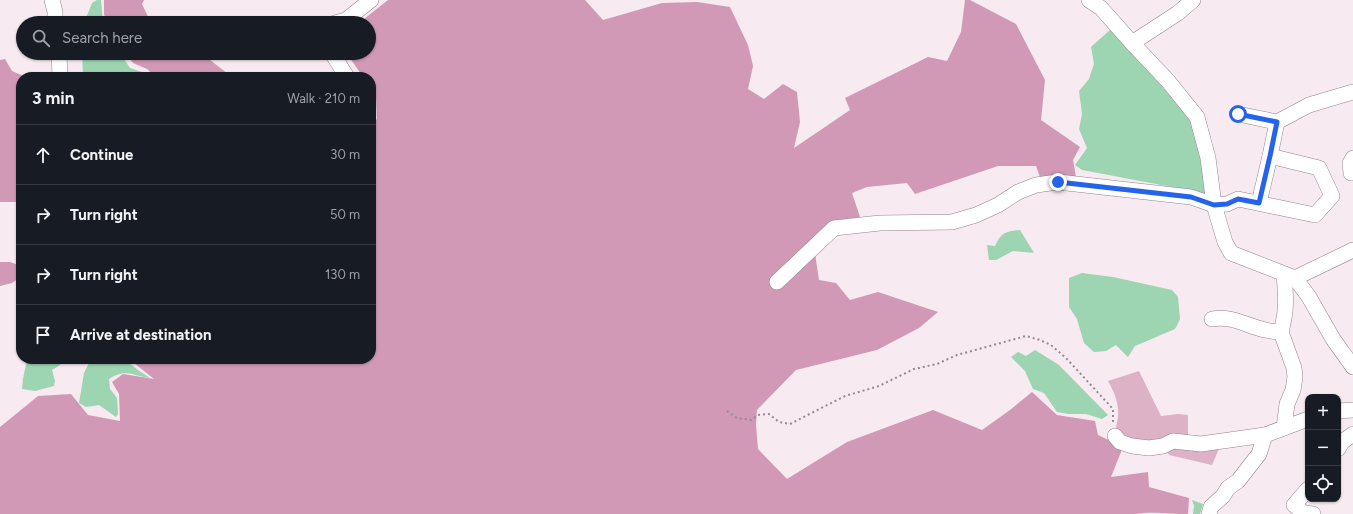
<!DOCTYPE html>
<meta charset="utf-8">
<style>
:root{--surface:#171b24;--page:#20242c;--text:#f1f3f6;--muted:#9ea1a6;--line:#363941}
body{margin:0;font-family:Figtree,sans-serif;background:var(--page);color:var(--text)}
.controls{position:absolute;right:12px;bottom:12px;display:grid;overflow:hidden;border-radius:8px;box-shadow:0 1px 3px #0004}
.controls button{width:36px;height:36px;display:grid;place-items:center;padding:0;border:0;border-bottom:1px solid var(--line);background:var(--surface);color:var(--text);font:20px sans-serif}
.stop{position:absolute;width:12px;height:12px;margin:-9px;border:3px solid #2563eb;border-radius:50%;background:#fff}
.stop.end{background:#2563eb;border-color:#fff;box-shadow:0 1px 4px #0008}
.list{margin:0;padding:0;list-style:none}
h2{display:flex;justify-content:space-between;align-items:center;height:52px;margin:0;padding:0 16px;font-size:17px}
h2 small{font-size:13px;font-weight:400;color:var(--muted)}
.list li{display:grid;grid-template-columns:26px 1fr auto;gap:12px;align-items:center;box-sizing:border-box;height:60px;padding:0 16px;border-top:1px solid var(--line)}
.list b{display:block;font-size:15px;white-space:nowrap}
.list em{font-size:13px;font-style:normal;color:var(--muted)}
.icon{flex:none;width:22px;height:22px;fill:none;stroke:currentColor;stroke-width:2;stroke-linecap:round;stroke-linejoin:round}
.map{position:relative;flex:none;width:1353px;height:514px;overflow:hidden}
.search{position:absolute;background:var(--surface);box-shadow:0 1px 3px #0004;left:16px;top:16px;width:360px;height:44px;display:flex;align-items:center;gap:10px;box-sizing:border-box;padding:0 14px;border-radius:22px;color:var(--muted);font-size:15px}
.panel{position:absolute;background:var(--surface);box-shadow:0 1px 3px #0004;left:16px;top:72px;width:360px;height:292px;border-radius:16px}
.map>svg:first-child{display:block}
</style>
<div class="map">
<svg width="1353" height="514" viewBox="0 0 1353 514">
<rect width="100%" height="100%" fill="#f7eaf0"/>
<!-- green -->
<path fill="#ddb2c7" d="M1139,371l22,45 17,-2 10,1v31l33,-2 -9,21 -43,-10 -7,-12 -40,-5 -6,-11c5,-17 1,-30 -8,-46z"/>
<!-- forest -->
<g fill="#d199b6">
<path d="M104,0h40l-2,4 9,19h-44l-3,-9z"/>
<path d="M388,0h197l18,20 59,-17 35,-1 33,5 18,38 5,21 -5,23 16,10 19,-15 14,8 3,30 -6,26 56,-38 -5,-12 83,-41 19,4 14,-29 4,-32h5l46,24 29,56 -4,40 39,27 -7,13 3,17h-36l-4,-11h-38l-83,28 -8,-11 -40,4 -15,6 8,24 -27,6 -20,17 6,40 17,3 14,17 28,-8 60,20 -19,16 -42,22 -81,20 -39,40 -1,15 2,24 29,30 60,-37 86,-32 49,20 28,-20 22,-18 25,23 38,6 3,14 25,12 -12,30 37,-5 1,15 40,11 -1,16c-17,0 -35,-3 -53,0h-1135v-87l38,-31 33,-2 17,21 32,6 -1,-27 -7,-12 11,-8 31,5 -25,-20h242v-234l6,-6 -1,-23 -5,-7v-12h-8l-13,-19 -1,-5h20v-30h-10z"/>
<path d="M125,53h76l31,24h-76l-9,-8 -14,-6z"/>
<path d="M5,59l7,12 14,6h-5v125h-21v-142z"/>
<path d="M0,262h10l11,4v11l-9,6 -12,3z"/>
</g>
<!-- water -->
<g fill="#9dd4b1">
<path d="M97,0h4l2,23h-19l8,-20z"/>
<path d="M1111,29l77,87 7,11 13,69 -20,-6 -106,-20 -7,-5 12,-17 -8,-19 3,-15 -3,-23 10,-12 5,-15 -3,-17z"/>
<path d="M82,53h38l10,15 18,6 3,3h-68z"/>
<path d="M1020,230l14,23 -21,-2 -17,9h-7l-2,-15 8,1c6,-13 10,-15 25,-16z"/>
<path d="M1082,273l31,4 59,13 6,7 2,22 -5,10 -40,17 -7,11 -12,-12 -10,6 -12,1 -10,-9 -7,-24 -8,-12v-29z"/>
<path d="M1035,350l24,15 49,50 -6,4 -16,-5h-18l-11,-2 -13,-19 -11,-4 -8,-18 -14,-14 7,-5 8,4z"/>
<path d="M27,359h36l-3,6 -8,5 3,11 -1,5 -19,5 -13,-2 1,-10z"/>
<path d="M91,359h33l14,11 12,8c-17,-2 -24,-10 -41,1l1,10 7,9 1,16 -2,3 -17,-12 -13,2 -7,-4 5,-30z"/>
<path d="M1192,500l11,4 -3,10h-7l1,-8z"/>
</g>
<g fill="none" stroke-linecap="round" stroke-linejoin="round">
<!-- minor casing -->
<g stroke="#91858b" stroke-width="16">
<g id="minor">
<path d="M52,0l3,12v11"/>
<path d="M1089,0l12,8 31,35 36,38 29,36 11,41 6,47 11,37 6,11 64,25 14,19 24,42 20,28"/>
<path d="M335,23l11,-3 25,-20"/>
<path d="M1132,43l46,-30 15,-13"/>
<path d="M59,53l1,24"/>
<path d="M334,53l1,5 12,19"/>
<path d="M1238,114l39,8"/>
<path d="M1351,173l-1,-10 3,-5"/>
<path d="M1259,203l11,-47"/>
<path d="M1295,278l58,-28"/>
<path d="M777,282l57,-54 46,-5 72,-1 24,-7 22,-10 20,-13 18,-7 22,-3 133,15 23,8 13,-1 11,-5 77,16 17,-19 -13,-28 -49,-12 7,-34 32,-17 44,-13"/>
<path d="M1212,319c19,-4 35,7 53,11 5,1 11,2 16,2 6,-22 5,-35 3,-58"/>
<path d="M1281,332l13,36 1,9 -2,13 -6,14 -3,24"/>
<path d="M1338,411l15,-1"/>
<path d="M1115,436l5,6 12,4 17,2 14,-2 10,-5 28,3 64,-9"/>
<path d="M1338,449l4,-7 11,-8"/>
<path d="M1308,489l-14,16 10,8 9,1"/>
<path d="M1209,514l2,-7 12,-11 5,-8 10,-7 21,-27 6,-19 43,-16"/>
</g>
</g>
<!-- path -->
<path stroke="#948b90" stroke-width="2" stroke-dasharray="2 3" stroke-linecap="butt" d="M727,411l10,7 14,2 7,-5 11,-1 10,8 11,2 55,-28 34,-10 35,-17 23,-5 20,-9 69,-19 14,4 11,5 15,13 47,51v16"/>
<!-- minor -->
<use href="#minor" stroke="#fff" stroke-width="15"/>
</g>
<g fill="none" stroke-linecap="round" stroke-linejoin="round">
<!-- route -->
<path stroke="#2563eb" stroke-width="5" d="M1058,182l133,15 23,8 13,-1 11,-5 21,4 11,-47 7,-34 -39,-8"/>
</g>
</svg>
<div class="controls">
<button>+</button>
<button>−</button>
<button><svg class="icon" aria-label="locate" viewBox="0 0 24 24"><circle cx="12" cy="12" r="6"/><path d="M12 2v4M12 18v4M2 12h4M18 12h4"/></svg></button>
</div>
<div class="stop" style="left:1238px;top:114px"></div>
<div class="stop end" style="left:1058px;top:182px"></div>
<div class="search"><svg class="icon" aria-label="search" viewBox="0 0 24 24"><circle cx="10" cy="10" r="6"/><path d="M15 15l6 6"/></svg>Search here</div>
<section class="panel">
<h2>3 min<small>Walk · 210 m</small></h2>
<ul class="list">
<li><svg class="icon" aria-label="ahead" viewBox="0 0 24 24"><path d="M12 20V5M6 11l6-6 6 6"/></svg><div><b>Continue</b></div><em>30 m</em></li>
<li><svg class="icon" aria-label="right" viewBox="0 0 24 24"><path d="M7 20v-9h11M14 6l5 5-5 5"/></svg><div><b>Turn right</b></div><em>50 m</em></li>
<li><svg class="icon" aria-label="right" viewBox="0 0 24 24"><path d="M7 20v-9h11M14 6l5 5-5 5"/></svg><div><b>Turn right</b></div><em>130 m</em></li>
<li><svg class="icon" aria-label="arrive" viewBox="0 0 24 24"><path d="M6 21V4h12l-3 4 3 4H6"/></svg><div><b>Arrive at destination</b></div></li>
</ul>
</section>
</div>
